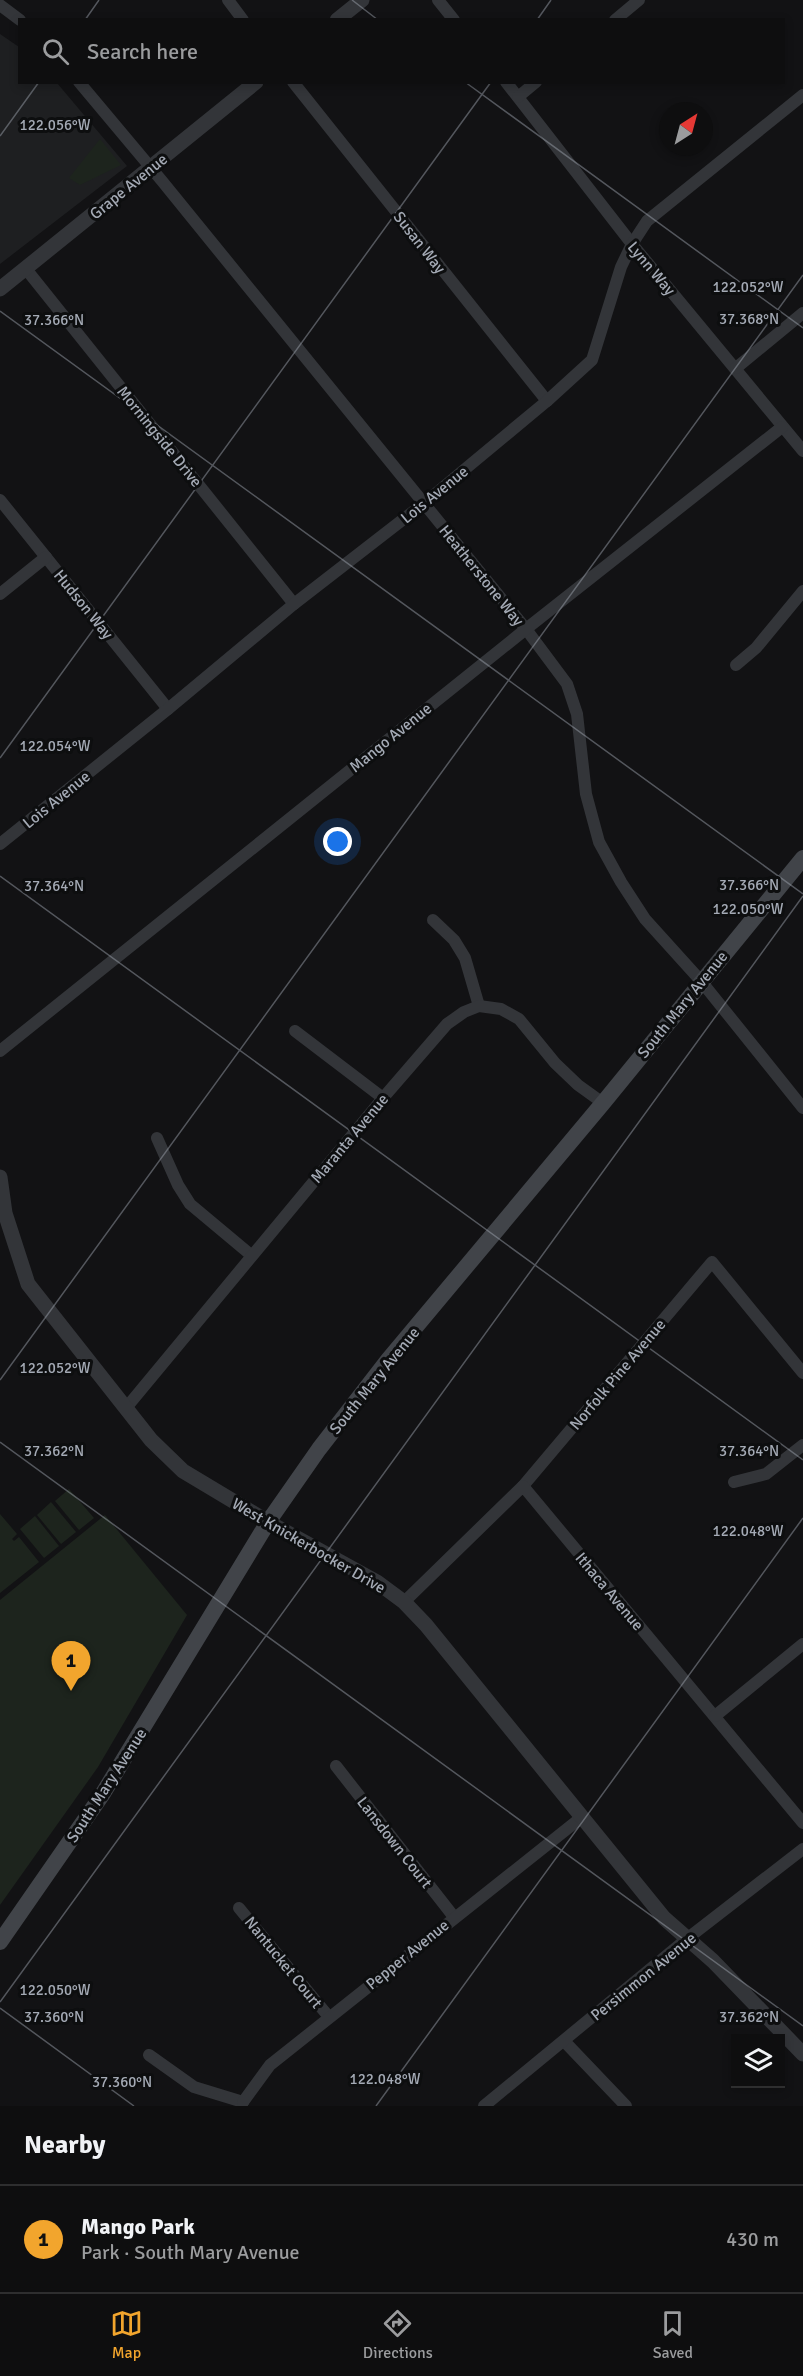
<!DOCTYPE html>
<meta charset="utf-8">
<style>
:root{--surface:#0e0e0f;--page:#1c1c1d;--text:#f1f3f6;--muted:#9b9c9e;--line:#2e2e2f;--accent:#f2a52d}
body{margin:0;font-family:Signika,sans-serif;background:var(--page);color:var(--text)}
.controls{position:absolute;right:18px;bottom:18px;display:grid;overflow:hidden;border-radius:0px;box-shadow:0 3px 9px #0003}
.controls button{width:54px;height:54px;display:grid;place-items:center;padding:0;border:0;border-bottom:2px solid var(--line);background:var(--surface);color:var(--text);font:30px sans-serif}
.compass{position:absolute;left:659px;top:102px;width:54px;height:54px;border-radius:50%;background:var(--surface);box-shadow:0 3px 9px #0003;rotate:36deg}
.you{position:absolute;left:338px;top:842px;width:21px;height:21px;margin:-15px;border:4px solid #fff;border-radius:50%;background:#1a73e8;box-shadow:0 0 0 9px #1a73e833}
.badge{display:grid;place-items:center;width:39px;height:39px;border-radius:50%;background:var(--accent);color:#111;font-size:20px;font-weight:700}
.pin{position:absolute;translate:-50% -50px;filter:drop-shadow(0 2px 3px #0008)}
.pin::after{content:'';position:absolute;top:32px;width:21px;height:18px;background:inherit;clip-path:polygon(0 0,100% 0,50% 100%)}
.list{margin:0;padding:0;list-style:none}
h2{display:flex;justify-content:space-between;align-items:center;height:78px;margin:0;padding:0 24px;font-size:26px}
h2 small{font-size:20px;font-weight:400;color:var(--muted)}
.list li{display:grid;grid-template-columns:39px 1fr auto;gap:18px;align-items:center;box-sizing:border-box;height:108px;padding:0 24px;border-top:2px solid var(--line)}
.list b{display:block;font-size:22px;white-space:nowrap}
.list p{margin:0;font-size:20px;white-space:nowrap;color:var(--muted)}
.list em{font-size:20px;font-style:normal;color:var(--muted)}
.icon{flex:none;width:33px;height:33px;fill:none;stroke:currentColor;stroke-width:2;stroke-linecap:round;stroke-linejoin:round}
.map{position:relative;flex:none;width:803px;height:2106px;overflow:hidden}
.search{position:absolute;background:var(--surface);box-shadow:0 3px 9px #0003;left:18px;right:18px;top:18px;height:66px;display:flex;align-items:center;gap:15px;box-sizing:border-box;padding:0 21px;border-radius:0px;color:var(--muted);font-size:22px}
.sheet{height:186px;background:var(--surface)}
nav{display:flex;justify-content:space-around;align-items:center;box-sizing:border-box;height:84px;border-top:2px solid var(--line);background:var(--surface);font-size:16px;color:var(--muted)}
nav a{display:grid;justify-items:center;gap:3px}
nav .on{color:var(--accent)}
.map>svg:first-child{display:block}
</style>
<div class="map">
<svg width="803" height="2106" viewBox="0 0 803 2106">
<rect width="100%" height="100%" fill="#121214"/>
<!-- built -->
<path fill="#1e1f21" d="M0,34l19,13 1,35 37,1 70,83 -127,98z"/>
<!-- green -->
<g fill="#1d241d">
<path d="M100,139l21,26 -41,20 -11,-7z"/>
<path d="M69,1489l25,29 -15,12 -24,-29z"/>
<path d="M51,1502l25,30 -15,12 -24,-29z"/>
<path d="M0,1514l17,20 -5,5 2,2 5,-4 20,25 -39,31z"/>
<path d="M105,1515l82,100 -89,152 -98,138v-305z"/>
<path d="M35,1516l24,30 -15,12 -24,-29z"/>
</g>
<g fill="none" stroke-linecap="round" stroke-linejoin="round">
<!-- minor -->
<g stroke="#333539" stroke-width="12">
<path d="M228,0l15,20"/>
<path d="M438,0l16,20"/>
<path d="M0,5l20,15"/>
<path d="M615,20l24,-20"/>
<path d="M79,82l83,99 364,448 41,55 10,30 9,80 13,48 22,40 24,37 56,62 102,127"/>
<path d="M293,82l254,319"/>
<path d="M506,82l126,162 171,207"/>
<path d="M518,97l18,-15"/>
<path d="M26,269l268,335"/>
<path d="M736,368l67,-55"/>
<path d="M0,500l168,209"/>
<path d="M0,594l46,-37"/>
<path d="M736,665l20,-17 47,-57"/>
<path d="M0,844l168,-135 126,-105 129,-100 124,-103 45,-41 29,-93 11,-23 15,-23 156,-126"/>
<path d="M433,920l21,20 11,18 14,48"/>
<path d="M295,1031l88,67"/>
<path d="M0,1051l526,-422 256,-202"/>
<path d="M157,1138l21,47 12,19 61,51"/>
<path d="M126,1408l257,-310 64,-74 17,-12 15,-6 22,3 18,10 36,44 23,22 25,18"/>
<path d="M734,1482l32,-8 37,-29"/>
<path d="M523,1486l189,-224 91,111"/>
<path d="M404,1602l119,-116 280,337"/>
<path d="M715,1716l88,-72"/>
<path d="M336,1766l118,151"/>
<path d="M239,1908l90,109"/>
<path d="M564,2041l62,65"/>
<path d="M149,2055l45,32 49,15"/>
<path d="M243,2102l27,-37 312,-248"/>
<path d="M484,2106l204,-168 115,-89"/>
</g>
<!-- tertiary -->
<g stroke="#333539" stroke-width="15">
<path d="M337,20l25,-20"/>
<path d="M0,289l256,-207"/>
<path d="M0,1177l5,36 23,71 123,156 32,31 85,51 109,60 27,20 22,23 238,293 49,43 90,93"/>
</g>
<!-- secondary -->
<path stroke="#414449" stroke-width="16" d="M0,1942l102,-147 166,-273 51,-73 69,-89 215,-257 200,-245"/>
</g>
<!-- ticks -->
<path fill="none" stroke="#a4aab5" stroke-width="1.5" stroke-opacity="0.45" d="M352,0l26,20M85,20l14,-20M537,20l14,-20M465,82l338,246M0,136l39,-54M0,311l803,583M0,758l491,-676M0,876l803,584M0,1380l803,-1105M0,1442l803,584M0,2002l803,-1106M0,2008l134,98M376,2106l427,-588"/>
<g text-anchor="middle" stroke-width="6" stroke-linejoin="round" paint-order="stroke">
<!-- street labels -->
<g font-size="16" fill="#a4aab5" stroke="#0d0e0f">
<text transform="translate(128 186) rotate(-39)" y="6">Grape Avenue</text>
<text transform="translate(420 242) rotate(52)" y="6">Susan Way</text>
<text transform="translate(652 268) rotate(50)" y="6">Lynn Way</text>
<text transform="translate(160 436) rotate(51)" y="6">Morningside Drive</text>
<text transform="translate(434 494) rotate(-39)" y="6">Lois Avenue</text>
<text transform="translate(482 575) rotate(51)" y="6">Heatherstone Way</text>
<text transform="translate(84 604) rotate(51)" y="6">Hudson Way</text>
<text transform="translate(390 737) rotate(-39)" y="6">Mango Avenue</text>
<text transform="translate(56 799) rotate(-39)" y="6">Lois Avenue</text>
<text transform="translate(682 1004) rotate(-51)" y="6">South Mary Avenue</text>
<text transform="translate(349 1138) rotate(-50)" y="6">Maranta Avenue</text>
<text transform="translate(617 1374) rotate(-50)" y="6">Norfolk Pine Avenue</text>
<text transform="translate(374 1380) rotate(-51)" y="6">South Mary Avenue</text>
<text transform="translate(309 1545) rotate(30)" y="6">West Knickerbocker Drive</text>
<text transform="translate(610 1591) rotate(50)" y="6">Ithaca Avenue</text>
<text transform="translate(106 1785) rotate(-57)" y="6">South Mary Avenue</text>
<text transform="translate(395 1842) rotate(52)" y="6">Lansdown Court</text>
<text transform="translate(407 1954) rotate(-39)" y="6">Pepper Avenue</text>
<text transform="translate(284 1962) rotate(51)" y="6">Nantucket Court</text>
<text transform="translate(643 1976) rotate(-39)" y="6">Persimmon Avenue</text>
</g>
</g>
<g font-size="15" text-anchor="middle" fill="#a4aab5" stroke="#0d0e0f" stroke-width="6" stroke-linejoin="round" paint-order="stroke">
<text x="55" y="130">122.056°W</text>
<text x="748" y="292">122.052°W</text>
<text x="749" y="324">37.368°N</text>
<text x="54" y="325">37.366°N</text>
<text x="55" y="751">122.054°W</text>
<text x="749" y="890">37.366°N</text>
<text x="54" y="891">37.364°N</text>
<text x="748" y="914">122.050°W</text>
<text x="55" y="1373">122.052°W</text>
<text x="749" y="1456">37.364°N</text>
<text x="54" y="1456">37.362°N</text>
<text x="748" y="1536">122.048°W</text>
<text x="55" y="1995">122.050°W</text>
<text x="749" y="2022">37.362°N</text>
<text x="54" y="2022">37.360°N</text>
<text x="385" y="2084">122.048°W</text>
<text x="122" y="2087">37.360°N</text>
</g>
</svg>
<div class="controls">
<button><svg class="icon" aria-label="layers" viewBox="0 0 24 24"><path d="M12 4l9 5-9 5-9-5zM3 14l9 5 9-5"/></svg></button>
</div>
<svg class="compass" viewBox="-18 -18 36 36"><path d="M0-13l5 13h-10z" fill="#e53935"/><path d="M0 13l5-13h-10z" fill="#9b9c9e"/></svg>
<div class="you"></div>
<div class="pin badge" style="left:71px;top:1691px">1</div>
<div class="search"><svg class="icon" aria-label="search" viewBox="0 0 24 24"><circle cx="10" cy="10" r="6"/><path d="M15 15l6 6"/></svg>Search here</div>
</div>
<section class="sheet">
<h2>Nearby<small></small></h2>
<ul class="list">
<li><span class="badge">1</span><div><b>Mango Park</b><p>Park · South Mary Avenue</p></div><em>430 m</em></li>
</ul>
</section>
<nav>
<a class="on"><svg class="icon" aria-label="map" viewBox="0 0 24 24"><path d="M3 6l6-2 6 2 6-2v14l-6 2-6-2-6 2zM9 4v14M15 6v14"/></svg>Map</a>
<a><svg class="icon" aria-label="directions" viewBox="0 0 24 24"><path d="M12 3l9 9-9 9-9-9zM9 14v-3h6M13 9l2 2-2 2"/></svg>Directions</a>
<a><svg class="icon" aria-label="saved" viewBox="0 0 24 24"><path d="M7 4h10v16l-5-4-5 4z"/></svg>Saved</a>
</nav>
